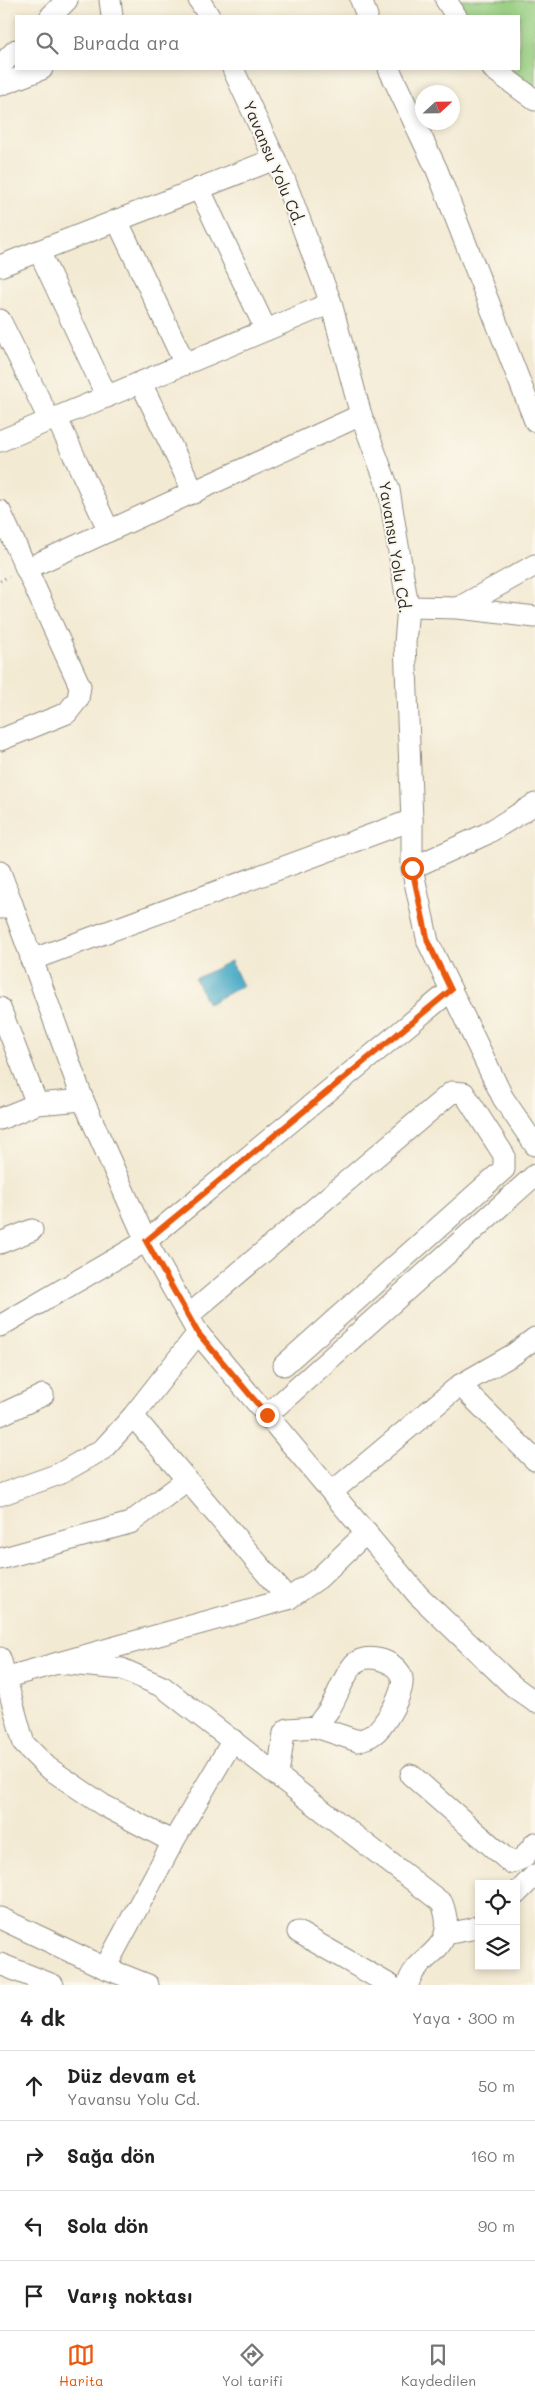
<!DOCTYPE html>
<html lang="tr">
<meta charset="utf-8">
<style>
:root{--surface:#fff;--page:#f2f2f2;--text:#222;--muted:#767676;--line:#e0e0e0;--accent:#ea580c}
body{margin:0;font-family:Mali,sans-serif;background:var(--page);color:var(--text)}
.controls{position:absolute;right:15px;bottom:15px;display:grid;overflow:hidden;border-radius:0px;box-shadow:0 2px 8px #0003}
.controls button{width:45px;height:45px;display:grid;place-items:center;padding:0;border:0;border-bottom:1px solid var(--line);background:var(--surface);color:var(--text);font:25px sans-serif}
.compass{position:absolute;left:415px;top:85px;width:45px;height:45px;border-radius:50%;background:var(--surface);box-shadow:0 2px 8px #0003;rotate:68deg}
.stop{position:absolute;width:15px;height:15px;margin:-11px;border:4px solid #ea580c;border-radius:50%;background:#fff}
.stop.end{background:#ea580c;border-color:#fff;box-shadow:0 1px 5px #0008}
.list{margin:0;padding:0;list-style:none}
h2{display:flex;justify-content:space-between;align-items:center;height:65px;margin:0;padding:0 20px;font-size:21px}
h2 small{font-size:16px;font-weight:400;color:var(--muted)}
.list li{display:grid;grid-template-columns:32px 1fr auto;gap:15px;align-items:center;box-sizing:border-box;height:70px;padding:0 20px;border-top:1px solid var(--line)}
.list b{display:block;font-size:19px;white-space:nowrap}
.list p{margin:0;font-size:16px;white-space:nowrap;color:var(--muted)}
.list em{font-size:16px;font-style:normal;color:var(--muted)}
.icon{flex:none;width:28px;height:28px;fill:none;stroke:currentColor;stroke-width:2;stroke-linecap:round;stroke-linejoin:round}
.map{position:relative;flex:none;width:535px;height:1985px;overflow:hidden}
.search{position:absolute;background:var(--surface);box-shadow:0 2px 8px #0003;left:15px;right:15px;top:15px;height:55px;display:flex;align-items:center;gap:12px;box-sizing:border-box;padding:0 18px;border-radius:0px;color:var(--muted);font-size:19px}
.sheet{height:345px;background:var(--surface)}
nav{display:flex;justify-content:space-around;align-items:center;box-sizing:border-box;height:70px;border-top:1px solid var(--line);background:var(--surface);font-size:14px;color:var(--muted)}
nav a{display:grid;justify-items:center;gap:2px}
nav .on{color:var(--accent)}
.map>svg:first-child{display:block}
</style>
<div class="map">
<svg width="535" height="1985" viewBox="0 0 535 1985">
<rect width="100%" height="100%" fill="#fbf7ec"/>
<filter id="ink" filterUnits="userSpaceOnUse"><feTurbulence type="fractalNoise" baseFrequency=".02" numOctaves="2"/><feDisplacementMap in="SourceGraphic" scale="10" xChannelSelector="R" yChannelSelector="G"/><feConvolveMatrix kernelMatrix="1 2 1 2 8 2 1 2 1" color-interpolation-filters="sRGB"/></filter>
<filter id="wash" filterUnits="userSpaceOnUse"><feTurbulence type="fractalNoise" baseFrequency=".0096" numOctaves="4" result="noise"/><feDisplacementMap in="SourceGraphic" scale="20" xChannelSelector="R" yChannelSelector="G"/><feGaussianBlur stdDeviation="1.12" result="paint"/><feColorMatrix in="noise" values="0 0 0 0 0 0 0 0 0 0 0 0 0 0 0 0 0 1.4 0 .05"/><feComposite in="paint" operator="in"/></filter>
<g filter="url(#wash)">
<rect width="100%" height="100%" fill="#f3ead3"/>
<!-- green -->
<path fill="#94cc7f" stroke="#607c55" d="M446,0h89v110l-44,-41h28v-53h-63z"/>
<!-- water -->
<path fill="#45a8c5" stroke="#386a78" d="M231,961l12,25 -35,18 -13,-25z"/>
</g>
<g filter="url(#ink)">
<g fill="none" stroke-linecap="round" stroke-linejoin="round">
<!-- minor casing -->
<g stroke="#8f8a7f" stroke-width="23">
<g id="minor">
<path d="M110,0l2,16"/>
<path d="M199,0l10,16"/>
<path d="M361,0l6,16"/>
<path d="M446,0l10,16"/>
<path d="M51,16l16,-16"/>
<path d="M0,66l16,-16"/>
<path d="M233,69l52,112 46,122 30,112 28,75 19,117 -3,36 7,177v48l16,74 75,156 32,47"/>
<path d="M389,69l48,101 98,251"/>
<path d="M493,69l42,31"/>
<path d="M0,85l42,-16"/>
<path d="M199,188l67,142"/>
<path d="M117,220l68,144"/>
<path d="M39,251l68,146"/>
<path d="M0,266l275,-107"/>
<path d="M0,320l50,101"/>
<path d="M141,383l53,110"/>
<path d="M57,419l52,112"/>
<path d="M0,441l331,-138"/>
<path d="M0,511l80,175 -2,13 -11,14 -67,27"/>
<path d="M26,569l335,-154"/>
<path d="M408,607l50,1 77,9"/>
<path d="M458,608l77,-43"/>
<path d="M412,868l74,-34 49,-30"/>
<path d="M0,872l12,32"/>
<path d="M0,908l12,-4 71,196 63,141 52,92 220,262 95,91 22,16"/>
<path d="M31,960l381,-140"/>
<path d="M0,1008l37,96"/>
<path d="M0,1119l37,-15 46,-4"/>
<path d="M0,1243l32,-13"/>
<path d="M189,1315l263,-223 12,1 40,62v14l-220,196"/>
<path d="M0,1326l146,-85 305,-251"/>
<path d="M460,1385l75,75"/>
<path d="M0,1415l43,-20"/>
<path d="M267,1415l268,-240"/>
<path d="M133,1416l155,183"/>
<path d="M332,1492l128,-107 54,-31 21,-16"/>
<path d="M0,1495l59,-21 44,-25 30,-33 65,-83"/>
<path d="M0,1559l130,-36 57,-43"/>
<path d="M0,1658l24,86 23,23 56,38 70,37"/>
<path d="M59,1663l63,6 41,18 279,216c19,51 -28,50 -34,82"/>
<path d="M4,1678l284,-79 31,-21 48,-46"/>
<path d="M278,1775l6,-42 4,-4 28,-2 42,14c4,-2 10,-3 14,-6 12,-7 36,-47 29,-60 -7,-15 -35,-23 -47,-11 -11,13 -15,29 -24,44 -4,6 -9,12 -14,19"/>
<path d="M411,1775l100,88 12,-5 12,-15"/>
<path d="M516,1894l19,-19"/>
<path d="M0,1918l105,50 43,17"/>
<path d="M298,1932l92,53"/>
<path d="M445,1934l27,-5 7,-3"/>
<path d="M0,1964l53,21"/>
<path d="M105,1968l68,-126 60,-102"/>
</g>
</g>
<!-- path -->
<path stroke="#8f8a7f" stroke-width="3" stroke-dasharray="1 4" stroke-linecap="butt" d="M0,581l9,-5"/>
<!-- minor -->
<use href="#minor" stroke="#fff" stroke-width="21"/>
</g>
</g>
<g fill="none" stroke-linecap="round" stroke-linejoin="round" filter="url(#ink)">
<!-- route -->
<path stroke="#ea580c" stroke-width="6" d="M267,1415l-69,-82 -52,-92 305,-251 -23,-48 -16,-74"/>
</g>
<g text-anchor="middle" stroke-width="4" stroke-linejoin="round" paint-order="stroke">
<!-- street labels -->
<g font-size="16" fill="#2b2b2b" stroke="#fbf7ec">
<text transform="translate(274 163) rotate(67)" y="6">Yavansu Yolu Cd.</text>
<text transform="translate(395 547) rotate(81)" y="6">Yavansu Yolu Cd.</text>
</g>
</g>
</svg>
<div class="controls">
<button><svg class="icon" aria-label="locate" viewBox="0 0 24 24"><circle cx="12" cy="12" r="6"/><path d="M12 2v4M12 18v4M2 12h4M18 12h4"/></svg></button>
<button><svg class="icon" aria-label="layers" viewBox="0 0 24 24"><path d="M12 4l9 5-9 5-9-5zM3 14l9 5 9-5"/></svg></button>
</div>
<svg class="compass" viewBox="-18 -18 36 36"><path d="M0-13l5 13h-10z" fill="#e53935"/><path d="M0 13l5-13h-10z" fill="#767676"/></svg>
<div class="stop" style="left:412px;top:868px"></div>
<div class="stop end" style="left:267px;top:1415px"></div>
<div class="search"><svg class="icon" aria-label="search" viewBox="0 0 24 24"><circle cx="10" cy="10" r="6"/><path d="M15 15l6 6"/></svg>Burada ara</div>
</div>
<section class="sheet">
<h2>4 dk<small>Yaya · 300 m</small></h2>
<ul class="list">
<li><svg class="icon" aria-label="ahead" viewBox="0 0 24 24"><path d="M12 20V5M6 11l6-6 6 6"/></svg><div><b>Düz devam et</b><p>Yavansu Yolu Cd.</p></div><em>50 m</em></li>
<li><svg class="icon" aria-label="right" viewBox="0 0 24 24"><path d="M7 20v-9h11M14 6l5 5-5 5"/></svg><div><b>Sağa dön</b></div><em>160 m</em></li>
<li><svg class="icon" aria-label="left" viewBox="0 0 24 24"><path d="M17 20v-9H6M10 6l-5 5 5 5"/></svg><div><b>Sola dön</b></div><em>90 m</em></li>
<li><svg class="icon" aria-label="arrive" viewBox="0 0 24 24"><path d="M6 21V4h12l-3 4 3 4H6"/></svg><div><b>Varış noktası</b></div></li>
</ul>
</section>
<nav>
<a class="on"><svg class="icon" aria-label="map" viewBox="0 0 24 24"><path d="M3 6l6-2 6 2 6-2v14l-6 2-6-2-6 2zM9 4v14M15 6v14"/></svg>Harita</a>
<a><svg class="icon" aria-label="directions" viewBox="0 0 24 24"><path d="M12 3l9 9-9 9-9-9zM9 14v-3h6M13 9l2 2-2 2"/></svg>Yol tarifi</a>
<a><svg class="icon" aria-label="saved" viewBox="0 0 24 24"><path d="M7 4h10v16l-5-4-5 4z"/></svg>Kaydedilen</a>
</nav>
